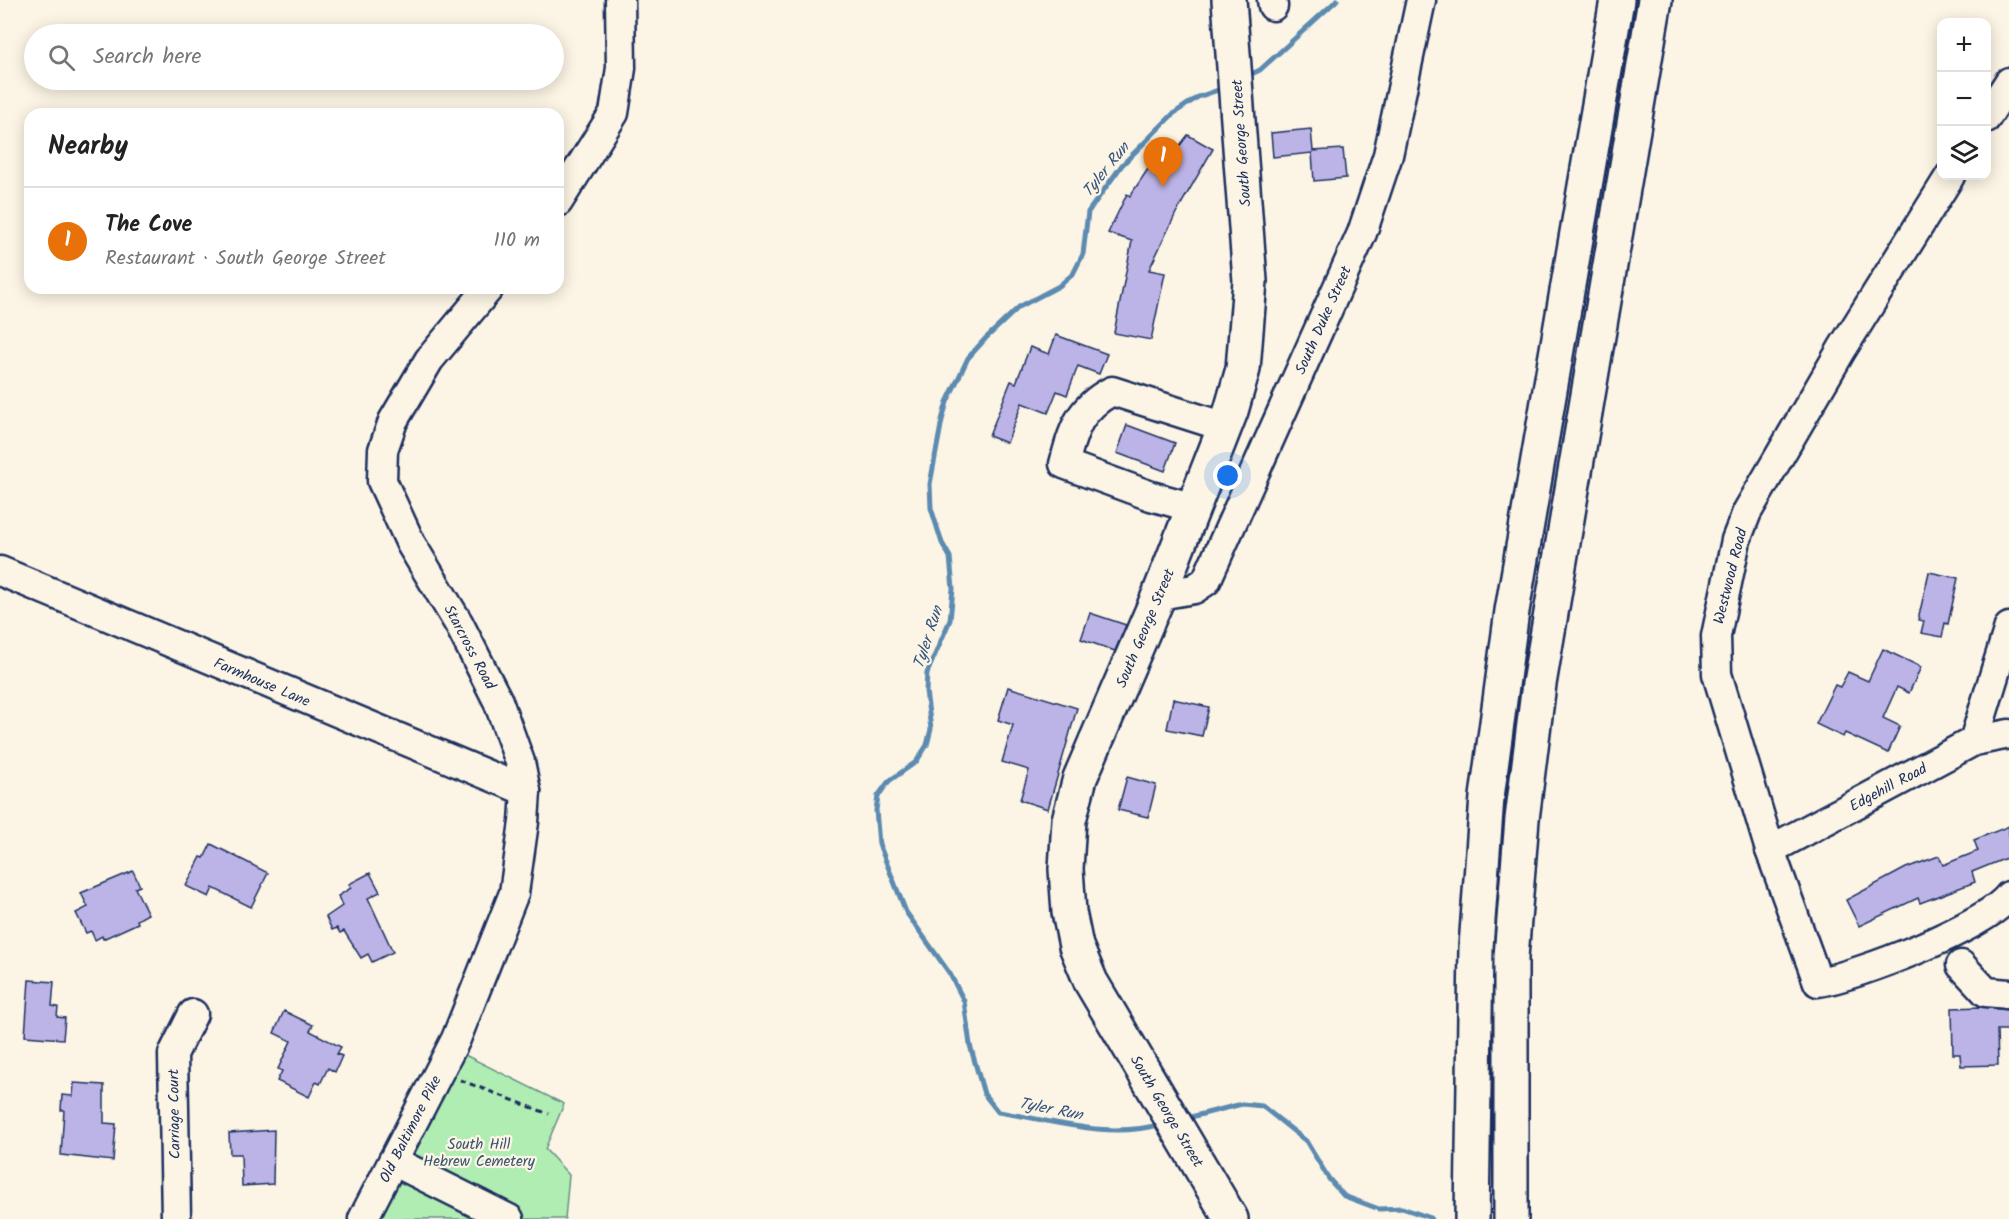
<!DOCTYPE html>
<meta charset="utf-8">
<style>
:root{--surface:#fff;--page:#f2f2f2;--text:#222;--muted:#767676;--line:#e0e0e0;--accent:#b45309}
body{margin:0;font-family:Kalam,sans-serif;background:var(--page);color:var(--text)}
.controls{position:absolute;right:18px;top:18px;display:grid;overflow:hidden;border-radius:12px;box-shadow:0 3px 15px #0003}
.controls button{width:54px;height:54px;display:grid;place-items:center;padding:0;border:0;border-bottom:2px solid var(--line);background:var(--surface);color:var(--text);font:30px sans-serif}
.you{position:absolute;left:1228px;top:476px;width:21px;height:21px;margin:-15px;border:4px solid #fff;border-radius:50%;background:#1a73e8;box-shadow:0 0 0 9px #1a73e833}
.badge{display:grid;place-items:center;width:39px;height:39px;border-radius:50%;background:var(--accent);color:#fff;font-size:20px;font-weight:700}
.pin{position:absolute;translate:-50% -50px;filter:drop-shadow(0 2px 3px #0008)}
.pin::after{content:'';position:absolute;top:32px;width:21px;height:18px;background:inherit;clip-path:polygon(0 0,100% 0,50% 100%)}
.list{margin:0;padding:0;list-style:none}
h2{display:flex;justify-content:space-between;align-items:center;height:78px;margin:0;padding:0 24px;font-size:26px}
h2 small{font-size:20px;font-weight:400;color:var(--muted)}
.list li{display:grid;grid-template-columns:39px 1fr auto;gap:18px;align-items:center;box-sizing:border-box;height:108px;padding:0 24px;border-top:2px solid var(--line)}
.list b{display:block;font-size:22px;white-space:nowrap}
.list p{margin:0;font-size:20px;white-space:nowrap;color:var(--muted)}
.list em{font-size:20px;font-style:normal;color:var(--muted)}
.icon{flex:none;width:33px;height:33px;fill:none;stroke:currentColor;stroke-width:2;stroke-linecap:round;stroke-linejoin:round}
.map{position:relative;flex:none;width:2009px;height:1219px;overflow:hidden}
.search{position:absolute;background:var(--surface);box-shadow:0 3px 15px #0003;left:24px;top:24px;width:540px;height:66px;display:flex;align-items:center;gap:15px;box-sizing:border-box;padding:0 21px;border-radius:33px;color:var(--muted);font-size:22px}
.panel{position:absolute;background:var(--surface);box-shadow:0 3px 15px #0003;left:24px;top:108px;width:540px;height:186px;border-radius:18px}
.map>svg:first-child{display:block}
</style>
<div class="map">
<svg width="2009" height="1219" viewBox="0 0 2009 1219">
<rect width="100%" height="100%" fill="#fcf5e5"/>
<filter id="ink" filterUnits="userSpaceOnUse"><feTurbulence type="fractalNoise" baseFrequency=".0167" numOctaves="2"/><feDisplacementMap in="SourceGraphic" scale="12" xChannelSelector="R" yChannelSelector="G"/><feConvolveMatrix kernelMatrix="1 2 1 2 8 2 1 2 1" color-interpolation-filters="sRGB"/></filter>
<g filter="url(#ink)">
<!-- green -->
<path fill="#b0edb3" stroke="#668e88" stroke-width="1.5" d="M455,1050l109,54 -19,45 24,26 -4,44h-192z"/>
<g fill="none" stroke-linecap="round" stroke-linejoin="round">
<!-- stream -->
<g stroke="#5b8ab0" stroke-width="5">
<path d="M1245,77l15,-7 77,-70"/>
<path d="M1183,1119l59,-15 20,2 44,35 23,38 15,17 35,13 23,-1 29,10"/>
<path d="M1162,1124c-56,16 -109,-4 -164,-12l-14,-18 -14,-49 -6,-44 -14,-27 -44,-62 -27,-68 -3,-34 2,-14 11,-15 27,-19 11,-17 4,-16 -5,-38 1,-18 23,-53 3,-31 -3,-32 -8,-14 -11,-35 -1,-24 12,-64 5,-18 21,-44 18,-20 33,-31 40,-21 14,-12 10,-20 5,-42 34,-47 51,-51 25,-17 26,-9"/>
</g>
</g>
<!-- building -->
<g fill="#bcb4e6" stroke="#1b2f5e" stroke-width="1.5">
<path d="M1311,129l2,22 30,-2 3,29 -32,3 -2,-28 -39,4 -2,-24z"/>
<path d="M1188,135l25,14 -37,64 -27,57 16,3 -14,67 -37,-7 18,-92 -24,-8 19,-39 3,2 18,-27 8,5 14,-23 4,2z"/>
<path d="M1056,335l51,19 -8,20 -21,-8 -11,29 -10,-4 -9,22 -26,-10 -15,40 -18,-7 22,-55 5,2 14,-36 19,7z"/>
<path d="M1127,425l48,18 -10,28 -48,-18z"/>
<path d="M1929,572l29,6 -10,46 -3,-1 -3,14 -21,-4 3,-12 -6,-1z"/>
<path d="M1090,613l36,12 -11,26 -34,-12z"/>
<path d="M1883,649l38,18 -12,26 -12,-6 -14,31 17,8 -12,27 -43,-20 -2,4 -27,-13 19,-39 5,2 8,-15 20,9z"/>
<path d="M1008,687l69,21 -29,101 -28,-9 9,-30 -27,-8 11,-37 -15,-5z"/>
<path d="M1173,699l36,8 -7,29 -35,-7z"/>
<path d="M1127,777l29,8 -8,32 -30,-7z"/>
<path d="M2009,826v31l-37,15 3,10 -55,21 -2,-5 -59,28 -13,-26 60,-32 33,-12 4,9 35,-14 -4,-11z"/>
<path d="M211,844l57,29 -17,34 -38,-19 -4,9 -23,-11 15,-29 3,1z"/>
<path d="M133,871l7,15 -5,2 13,26 -11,6 1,3 -35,16 -1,-3 -7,4 -4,-9 -5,2 -10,-20 12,-6 -7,-14z"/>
<path d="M370,873l10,19 -12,6 25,54 -21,10 -4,-8 -7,4 -17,-27 -4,2 -3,-5 -5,2 -6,-13 16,-11 -4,-10 13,-8 -2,-4z"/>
<path d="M29,980l25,2 -2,24 6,1 -1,10 8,1 -2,21 -38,-3z"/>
<path d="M1982,1007l26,3 1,20h-12l1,35 -37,1 -1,-12h-7l-1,-46z"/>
<path d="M284,1011l29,14 -3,6 31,16 -4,7 5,2 -7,16 -7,-4 -8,16 -4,-2 -7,15 -32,-16 5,-10 -4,-2 13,-28 -17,-8z"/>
<path d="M74,1083l30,2v38l12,1 -3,37 -52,-6 3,-45h-3l1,-15 11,1z"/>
<path d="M274,1130l-1,54 -31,2 -1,-32h-11l-1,-21z"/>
</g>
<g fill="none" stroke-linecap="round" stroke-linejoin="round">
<!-- minor casing -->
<g stroke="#1b2f5e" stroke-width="33">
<g id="minor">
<path d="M1272,0l1,6"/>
<path d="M1986,118l23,-36"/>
<path d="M1950,176l-108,173 -95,163 -11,28 -20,96 1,38 53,176 48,132c40,-6 166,-55 191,-86"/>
<path d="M558,202l56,-89 7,-45 -1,-68"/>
<path d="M1194,508l-43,-12 -87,-32c9,-34 15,-56 48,-73l113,36"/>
<path d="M0,571l526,220"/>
<path d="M1159,595l35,-6 12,-8 156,-348 26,-78 33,-155"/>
<path d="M1974,741l35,-114"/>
<path d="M1770,850l204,-109 35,-7"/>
<path d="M1961,965l25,27 23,2"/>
<path d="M393,1161l116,58"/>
<path d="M176,1219l-3,-165 20,-40"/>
<path d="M363,1219l93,-180 58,-146 10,-71 2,-31 -6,-29 -22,-61 -39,-77 -48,-80 -29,-63 1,-31 10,-29 36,-61 60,-72"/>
</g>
</g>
<!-- major casing -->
<g stroke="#1b2f5e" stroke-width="38">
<path id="major" d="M1229,0l21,281 -7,88 -12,42 -72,184 -79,183 -11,42 -3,49 3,43 7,34 15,36 140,237"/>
</g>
<!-- highway casing -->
<g stroke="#1b2f5e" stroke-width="38">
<g id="highway">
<path d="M1472,1219l4,-272 11,-150 25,-186 105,-611"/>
<path d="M1511,1219v-262l11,-138 17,-135 116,-684"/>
</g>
</g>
<!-- path -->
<path stroke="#1b2f5e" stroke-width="3" stroke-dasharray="6 4.5" stroke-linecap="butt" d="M460,1080l89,34"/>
<!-- minor -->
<use href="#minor" stroke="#fcf5e5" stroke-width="28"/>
<!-- major -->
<use href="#major" stroke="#fcf5e5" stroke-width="33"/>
<!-- highway -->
<use href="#highway" stroke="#fcf5e5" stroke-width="33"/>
</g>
</g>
<g text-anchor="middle" stroke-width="4.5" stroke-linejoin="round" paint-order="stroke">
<!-- street labels -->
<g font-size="15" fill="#1b2f5e" stroke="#fcf5e5">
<text transform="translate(1241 143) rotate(-94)" y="5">South George Street</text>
<text transform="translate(1323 320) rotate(-66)" y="5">South Duke Street</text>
<text transform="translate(1730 576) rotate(-76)" y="5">Westwood Road</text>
<text transform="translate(1145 628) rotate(-67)" y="5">South George Street</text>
<text transform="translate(470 647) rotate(62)" y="5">Starcross Road</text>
<text transform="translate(262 682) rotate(23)" y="5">Farmhouse Lane</text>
<text transform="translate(1888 787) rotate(-28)" y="5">Edgehill Road</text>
<text transform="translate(1167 1111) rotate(59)" y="5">South George Street</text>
<text transform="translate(174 1114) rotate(-91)" y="5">Carriage Court</text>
<text transform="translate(410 1129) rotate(-63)" y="5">Old Baltimore Pike</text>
</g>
<!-- park labels -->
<g font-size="15" fill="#39556f" stroke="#fcf5e5">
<text x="479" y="1149">South Hill<tspan x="479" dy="17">Hebrew Cemetery</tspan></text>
</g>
<!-- water labels -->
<g font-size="16" font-style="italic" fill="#365580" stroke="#fcf5e5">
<text transform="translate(1105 169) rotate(-51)" y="6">Tyler Run</text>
<text transform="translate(927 637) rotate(-72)" y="6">Tyler Run</text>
<text transform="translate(1051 1108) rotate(11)" y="6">Tyler Run</text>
</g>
</g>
</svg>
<div class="controls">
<button>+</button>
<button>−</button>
<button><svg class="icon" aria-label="layers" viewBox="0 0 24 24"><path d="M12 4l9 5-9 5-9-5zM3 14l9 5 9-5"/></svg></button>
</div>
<div class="you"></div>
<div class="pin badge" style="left:1163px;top:187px;background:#e8710a">1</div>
<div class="search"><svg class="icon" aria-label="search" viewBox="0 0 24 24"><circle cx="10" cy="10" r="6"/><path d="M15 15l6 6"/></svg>Search here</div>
<section class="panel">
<h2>Nearby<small></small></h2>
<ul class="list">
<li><span class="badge" style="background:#e8710a">1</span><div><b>The Cove</b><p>Restaurant · South George Street</p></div><em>110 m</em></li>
</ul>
</section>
</div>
